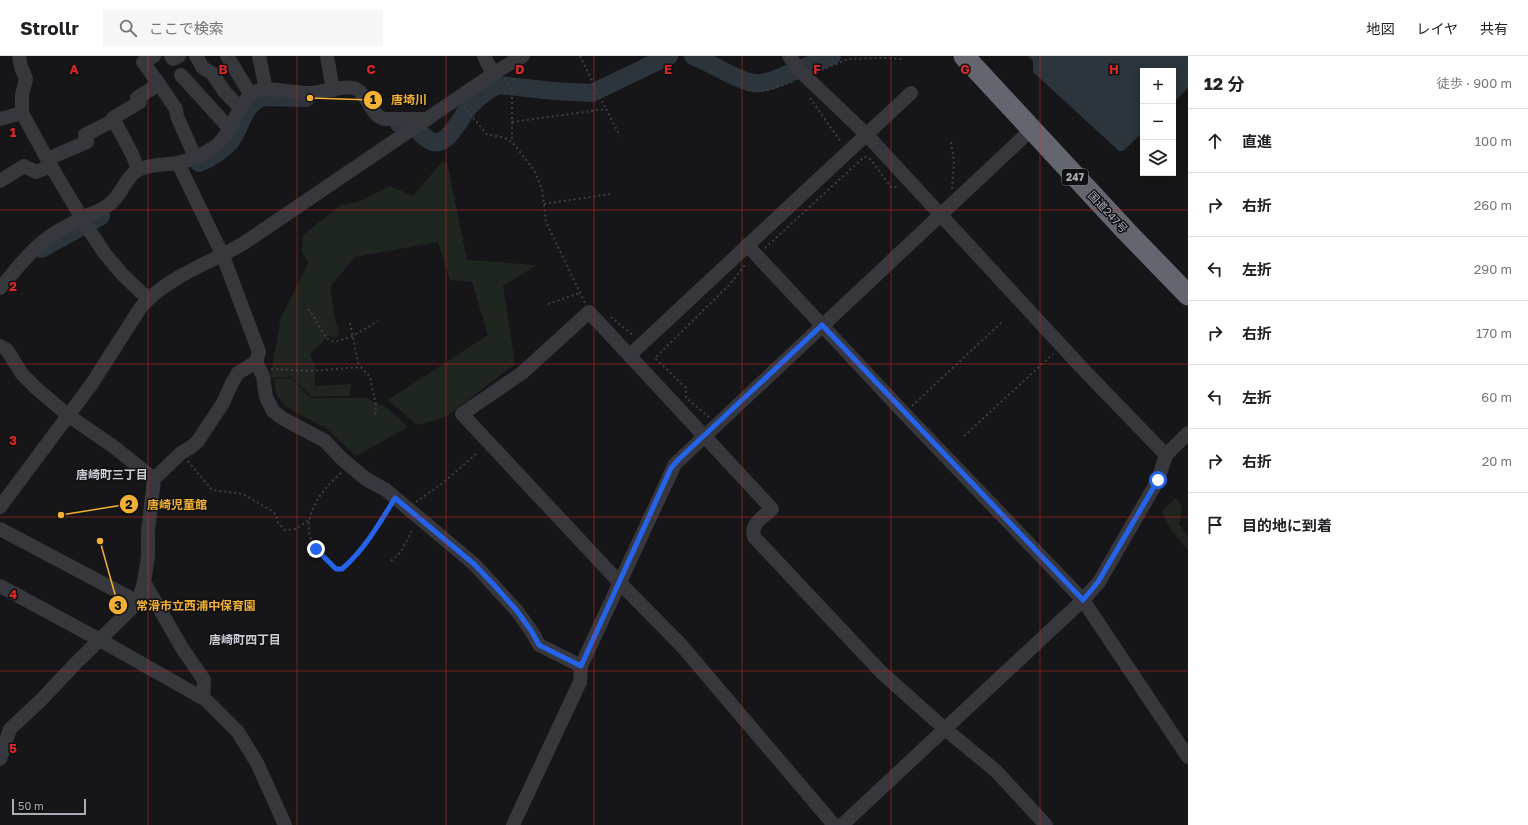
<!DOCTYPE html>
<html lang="ja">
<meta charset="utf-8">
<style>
:root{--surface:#fff;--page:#f6f6f6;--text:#202124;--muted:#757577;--line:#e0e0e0}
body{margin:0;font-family:"Golos Text","Noto Sans JP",sans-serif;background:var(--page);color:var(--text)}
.controls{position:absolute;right:12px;top:12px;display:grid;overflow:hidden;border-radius:0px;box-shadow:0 2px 10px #0003}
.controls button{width:36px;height:36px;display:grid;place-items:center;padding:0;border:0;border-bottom:1px solid var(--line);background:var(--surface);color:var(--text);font:20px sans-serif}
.scale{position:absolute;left:12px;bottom:10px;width:74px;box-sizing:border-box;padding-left:4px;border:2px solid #a8adb8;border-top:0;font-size:11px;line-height:14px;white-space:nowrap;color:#a8adb8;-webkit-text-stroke:3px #111113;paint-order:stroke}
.stop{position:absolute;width:12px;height:12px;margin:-9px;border:3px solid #2563eb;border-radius:50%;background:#fff}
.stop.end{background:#2563eb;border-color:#fff;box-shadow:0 1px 4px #0008}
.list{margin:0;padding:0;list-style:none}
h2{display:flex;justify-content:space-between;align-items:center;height:52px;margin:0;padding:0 16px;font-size:17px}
h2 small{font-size:13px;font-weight:400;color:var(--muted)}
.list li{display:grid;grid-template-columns:26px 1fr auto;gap:12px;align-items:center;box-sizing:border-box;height:64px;padding:0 16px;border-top:1px solid var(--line)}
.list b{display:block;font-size:15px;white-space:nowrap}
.list em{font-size:13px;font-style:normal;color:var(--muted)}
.icon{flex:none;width:22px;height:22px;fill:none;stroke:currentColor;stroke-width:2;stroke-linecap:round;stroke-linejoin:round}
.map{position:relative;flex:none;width:1188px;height:769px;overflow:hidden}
header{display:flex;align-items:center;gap:24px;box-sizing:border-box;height:56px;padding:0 20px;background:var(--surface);border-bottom:1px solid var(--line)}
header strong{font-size:19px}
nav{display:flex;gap:22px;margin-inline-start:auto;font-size:14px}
.search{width:280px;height:36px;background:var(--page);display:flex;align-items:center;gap:10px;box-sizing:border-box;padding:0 14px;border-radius:0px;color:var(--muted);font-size:15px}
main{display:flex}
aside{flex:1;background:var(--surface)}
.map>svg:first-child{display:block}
</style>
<header>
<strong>Strollr</strong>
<div class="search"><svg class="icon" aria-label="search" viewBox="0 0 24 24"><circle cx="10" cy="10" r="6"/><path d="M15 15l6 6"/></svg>ここで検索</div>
<nav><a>地図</a><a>レイヤ</a><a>共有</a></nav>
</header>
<main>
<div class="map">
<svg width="1188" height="769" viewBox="0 0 1188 769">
<rect width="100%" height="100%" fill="#161618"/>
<!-- green -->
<g fill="#1e261f">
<path d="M447,106l20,98 70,5 -34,21 12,78 -69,53 -29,8 -29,-25 100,-65 -16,-53 -22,-2 -12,-38 -83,15 -25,30 5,32 4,14 -2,4 -9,-1 -18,18 5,12v20l37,-2 -3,12 -37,1 -21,-20 -21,1 11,-61 28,-55 -7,-9 1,-18 38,-30 17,-3 32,-16 23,10 28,-33z"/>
<path d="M291,322l20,20h55l21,10 21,19 -52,29 -30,-28 -40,-21 -10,-13 -2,-15z"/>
<path d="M1176,442l6,9 -3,17 9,12v14l-18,-21 -8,-18z"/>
</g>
<!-- water -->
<path fill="#2c353c" d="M1028,0h160v32l-15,15v-32h-30v61l-20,19h-4l-86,-79v-11z"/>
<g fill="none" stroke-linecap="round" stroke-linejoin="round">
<!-- river -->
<g stroke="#2c353c" stroke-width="18">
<path d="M693,0c19,7 42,24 61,27 7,1 13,-1 19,-3l59,-24"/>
<path d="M399,68l13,-1c6,7 12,16 21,19 16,4 28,-27 38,-37 8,-8 17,-15 27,-20l56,6 38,2 77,-37"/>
<path d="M199,107c12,-5 23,-12 31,-21 12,-16 13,-37 33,-45l43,1"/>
<path d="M41,193l60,-33"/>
</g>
<!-- path -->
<g stroke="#3d3f44" stroke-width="2" stroke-dasharray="2 3" stroke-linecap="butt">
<path d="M580,0l26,53"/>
<path d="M817,16l31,-13 31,-1 24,1"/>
<path d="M505,23l7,12v47l-1,4"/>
<path d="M747,34c16,4 32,-4 47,-9"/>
<path d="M810,42l31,44"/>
<path d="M464,50l22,28 19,4 8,5 21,27 8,19 4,33 39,81"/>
<path d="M512,66l94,-13 14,27"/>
<path d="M951,86l3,19 -2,28"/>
<path d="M544,148l66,-10"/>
<path d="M765,192l99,-91 5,1 3,3 19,26 2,1 5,-2"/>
<path d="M548,248l32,-11"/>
<path d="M308,253c9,10 11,20 19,29 9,11 41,-11 51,-17"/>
<path d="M611,261l23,19"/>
<path d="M350,267l9,44"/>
<path d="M271,313l40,2 50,-4 9,10 6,28 -1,11"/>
<path d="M912,350l91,-85"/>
<path d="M709,361l-23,-19v-10l-31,-30 75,-74 15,-19"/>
<path d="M964,380l89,-82"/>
<path d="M188,405l24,29 31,4 29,17 4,4 2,8 7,7 11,-1 13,-9"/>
<path d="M341,417c-21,18 -44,48 -25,76 5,7 13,14 20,20h6c20,-17 34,-39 48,-62"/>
<path d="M416,446l28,-20 32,-28"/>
<path d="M391,505l10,-9 12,-24"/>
</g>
<!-- minor -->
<g stroke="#37383d" stroke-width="14">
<path d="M19,0l2,11 5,12 -4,16v18l29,53 36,61 18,27 17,20 26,25"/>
<path d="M154,0l-11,6 16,22"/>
<path d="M171,0l2,3 6,-3"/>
<path d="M196,0l7,12 9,5 12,18 16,17"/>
<path d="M227,0l24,39"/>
<path d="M259,0l7,34"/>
<path d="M327,0l6,34"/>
<path d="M484,0l9,18"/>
<path d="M789,0l13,17 64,61 216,234 84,87"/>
<path d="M181,19l49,54"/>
<path d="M0,63l22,-6"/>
<path d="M114,64l-1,-2 27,-16 -3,-4 22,-14 17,25 1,7 18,41"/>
<path d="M47,103l40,-17 -2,-7 29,-15 19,36 5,14"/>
<path d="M0,125l24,-15 12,6 15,-6"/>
<path d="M747,189l157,168 179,187 105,157"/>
<path d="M0,232c16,-18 32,-40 53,-54 11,-7 23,-13 35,-19 6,-2 13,-5 19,-9 14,-8 17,-28 31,-36 12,-6 26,-5 39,-7 12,-2 25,-8 36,-15 21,-14 24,-49 44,-57 15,-5 38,3 54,2 12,-1 35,-9 45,-4 13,6 14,26 28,30h44"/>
<path d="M0,290l7,4 15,24 14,14 33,28 45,31 40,32"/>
<path d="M630,299l281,-262"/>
<path d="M256,306l7,14 3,21 7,14 9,7 43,23 17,18 24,20 20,11 88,74 43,47 15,21 7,13 42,21"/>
<path d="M0,451l91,-122 50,-78c27,-31 68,-43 103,-64l255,-173 24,-14"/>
<path d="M0,473l138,73"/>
<path d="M144,526l38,66 22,32 -1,18"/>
<path d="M0,530l100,54 106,60 32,32 19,31 28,62"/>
<path d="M0,703l10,-30 31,-29 35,-37 62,-61 6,-20 4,-26v-25l6,-52 27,-26 10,-6 7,-6 25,-38 9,-20 6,-10 18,-11 3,-10 -36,-96 -45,-93"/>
<path d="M513,769l67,-143 1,-16 94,-202 356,-334"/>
<path d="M834,769l-152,-179 -63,-64 -157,-168 60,-41 67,-61 183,197c-9,8 -22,15 -18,28l127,135 64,57 51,42 50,54"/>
<path d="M842,769l241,-225 16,-18 59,-102 8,-25 22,-22"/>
</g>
<!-- highway -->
<path stroke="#63666e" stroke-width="21" d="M964,0l162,175 62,64"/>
</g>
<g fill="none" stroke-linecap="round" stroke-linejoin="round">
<!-- route -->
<path stroke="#2563eb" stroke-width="5" d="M316,493l20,20h6c23,-20 37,-45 53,-71l79,66 20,21 23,26 15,21 7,13 42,21 90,-198 8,-9 143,-134 261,275 15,-18 60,-102"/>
</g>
<!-- grid -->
<path fill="none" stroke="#d62828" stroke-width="1" stroke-opacity="0.55" d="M148,0v769M297,0v769M446,0v769M594,0v769M742,0v769M891,0v769M1040,0v769M0,154h1188M0,308h1188M0,461h1188M0,615h1188"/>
<g text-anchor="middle" stroke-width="3" stroke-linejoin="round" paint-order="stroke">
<!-- shield labels -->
<rect fill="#111113" stroke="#7b7e86" stroke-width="1" x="1062" y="113" width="26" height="16" rx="3"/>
<g font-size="10" font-weight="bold" fill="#a8adb8">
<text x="1075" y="125">247</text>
</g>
<!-- street labels -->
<g font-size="11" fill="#a8adb8" stroke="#111113">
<text transform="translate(1108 156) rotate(47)" y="4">国道247号</text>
</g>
<!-- neighbourhood labels -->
<g font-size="12" font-weight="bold" fill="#c9ccd4" stroke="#111113">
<text x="112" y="423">唐崎町三丁目</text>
<text x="245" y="588">唐崎町四丁目</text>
</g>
</g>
<g font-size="13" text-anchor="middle" font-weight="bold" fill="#d62828" stroke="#111113" stroke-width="3" stroke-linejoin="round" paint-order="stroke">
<text x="74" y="18">A</text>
<text x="223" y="18">B</text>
<text x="371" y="18">C</text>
<text x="520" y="18">D</text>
<text x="668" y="18">E</text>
<text x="817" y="18">F</text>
<text x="965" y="18">G</text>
<text x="1114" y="18">H</text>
<text x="13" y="81">1</text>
<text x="13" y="235">2</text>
<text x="13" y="389">3</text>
<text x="13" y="543">4</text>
<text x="13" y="697">5</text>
</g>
<!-- callouts -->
<path fill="none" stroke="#f2b134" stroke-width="1.5" d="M310 42L373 44M61 459L129 448M100 485L118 549"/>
<g fill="#f2b134" stroke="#111113" stroke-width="1.5">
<circle cx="310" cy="42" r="4"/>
<circle cx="61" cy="459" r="4"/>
<circle cx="100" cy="485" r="4"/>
<circle cx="373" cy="44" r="10"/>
<circle cx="129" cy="448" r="10"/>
<circle cx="118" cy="549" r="10"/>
</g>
<g font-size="12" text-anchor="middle" font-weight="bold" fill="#111">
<text x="373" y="48">1</text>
<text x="129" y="453">2</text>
<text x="118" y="554">3</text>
</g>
<g font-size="12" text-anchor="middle" font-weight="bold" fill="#f2b134" stroke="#111113" stroke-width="3" stroke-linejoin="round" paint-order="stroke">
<text x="409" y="48">唐埼川</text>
<text x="177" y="453">唐崎児童館</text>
<text x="196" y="554">常滑市立西浦中保育園</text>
</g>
</svg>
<div class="controls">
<button>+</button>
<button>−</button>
<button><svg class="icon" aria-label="layers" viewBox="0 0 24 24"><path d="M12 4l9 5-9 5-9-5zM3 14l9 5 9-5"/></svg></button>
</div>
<div class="scale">50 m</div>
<div class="stop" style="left:1158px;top:424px"></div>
<div class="stop end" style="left:316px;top:493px"></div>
</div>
<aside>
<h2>12 分<small>徒歩 · 900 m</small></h2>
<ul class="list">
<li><svg class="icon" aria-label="ahead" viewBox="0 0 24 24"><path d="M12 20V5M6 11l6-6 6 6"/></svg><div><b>直進</b></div><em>100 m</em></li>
<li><svg class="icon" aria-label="right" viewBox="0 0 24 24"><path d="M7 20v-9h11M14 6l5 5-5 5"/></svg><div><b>右折</b></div><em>260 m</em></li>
<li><svg class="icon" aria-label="left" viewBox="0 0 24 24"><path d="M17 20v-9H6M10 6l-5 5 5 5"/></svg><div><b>左折</b></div><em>290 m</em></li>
<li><svg class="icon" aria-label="right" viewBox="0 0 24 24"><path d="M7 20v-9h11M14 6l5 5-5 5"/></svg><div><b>右折</b></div><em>170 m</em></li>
<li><svg class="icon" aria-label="left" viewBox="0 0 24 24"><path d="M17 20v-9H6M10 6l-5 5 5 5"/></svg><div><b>左折</b></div><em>60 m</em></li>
<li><svg class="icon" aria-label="right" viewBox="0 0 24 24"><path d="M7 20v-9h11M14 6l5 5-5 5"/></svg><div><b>右折</b></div><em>20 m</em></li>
<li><svg class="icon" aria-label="arrive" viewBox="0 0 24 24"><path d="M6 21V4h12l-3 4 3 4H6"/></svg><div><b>目的地に到着</b></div></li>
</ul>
</aside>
</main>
